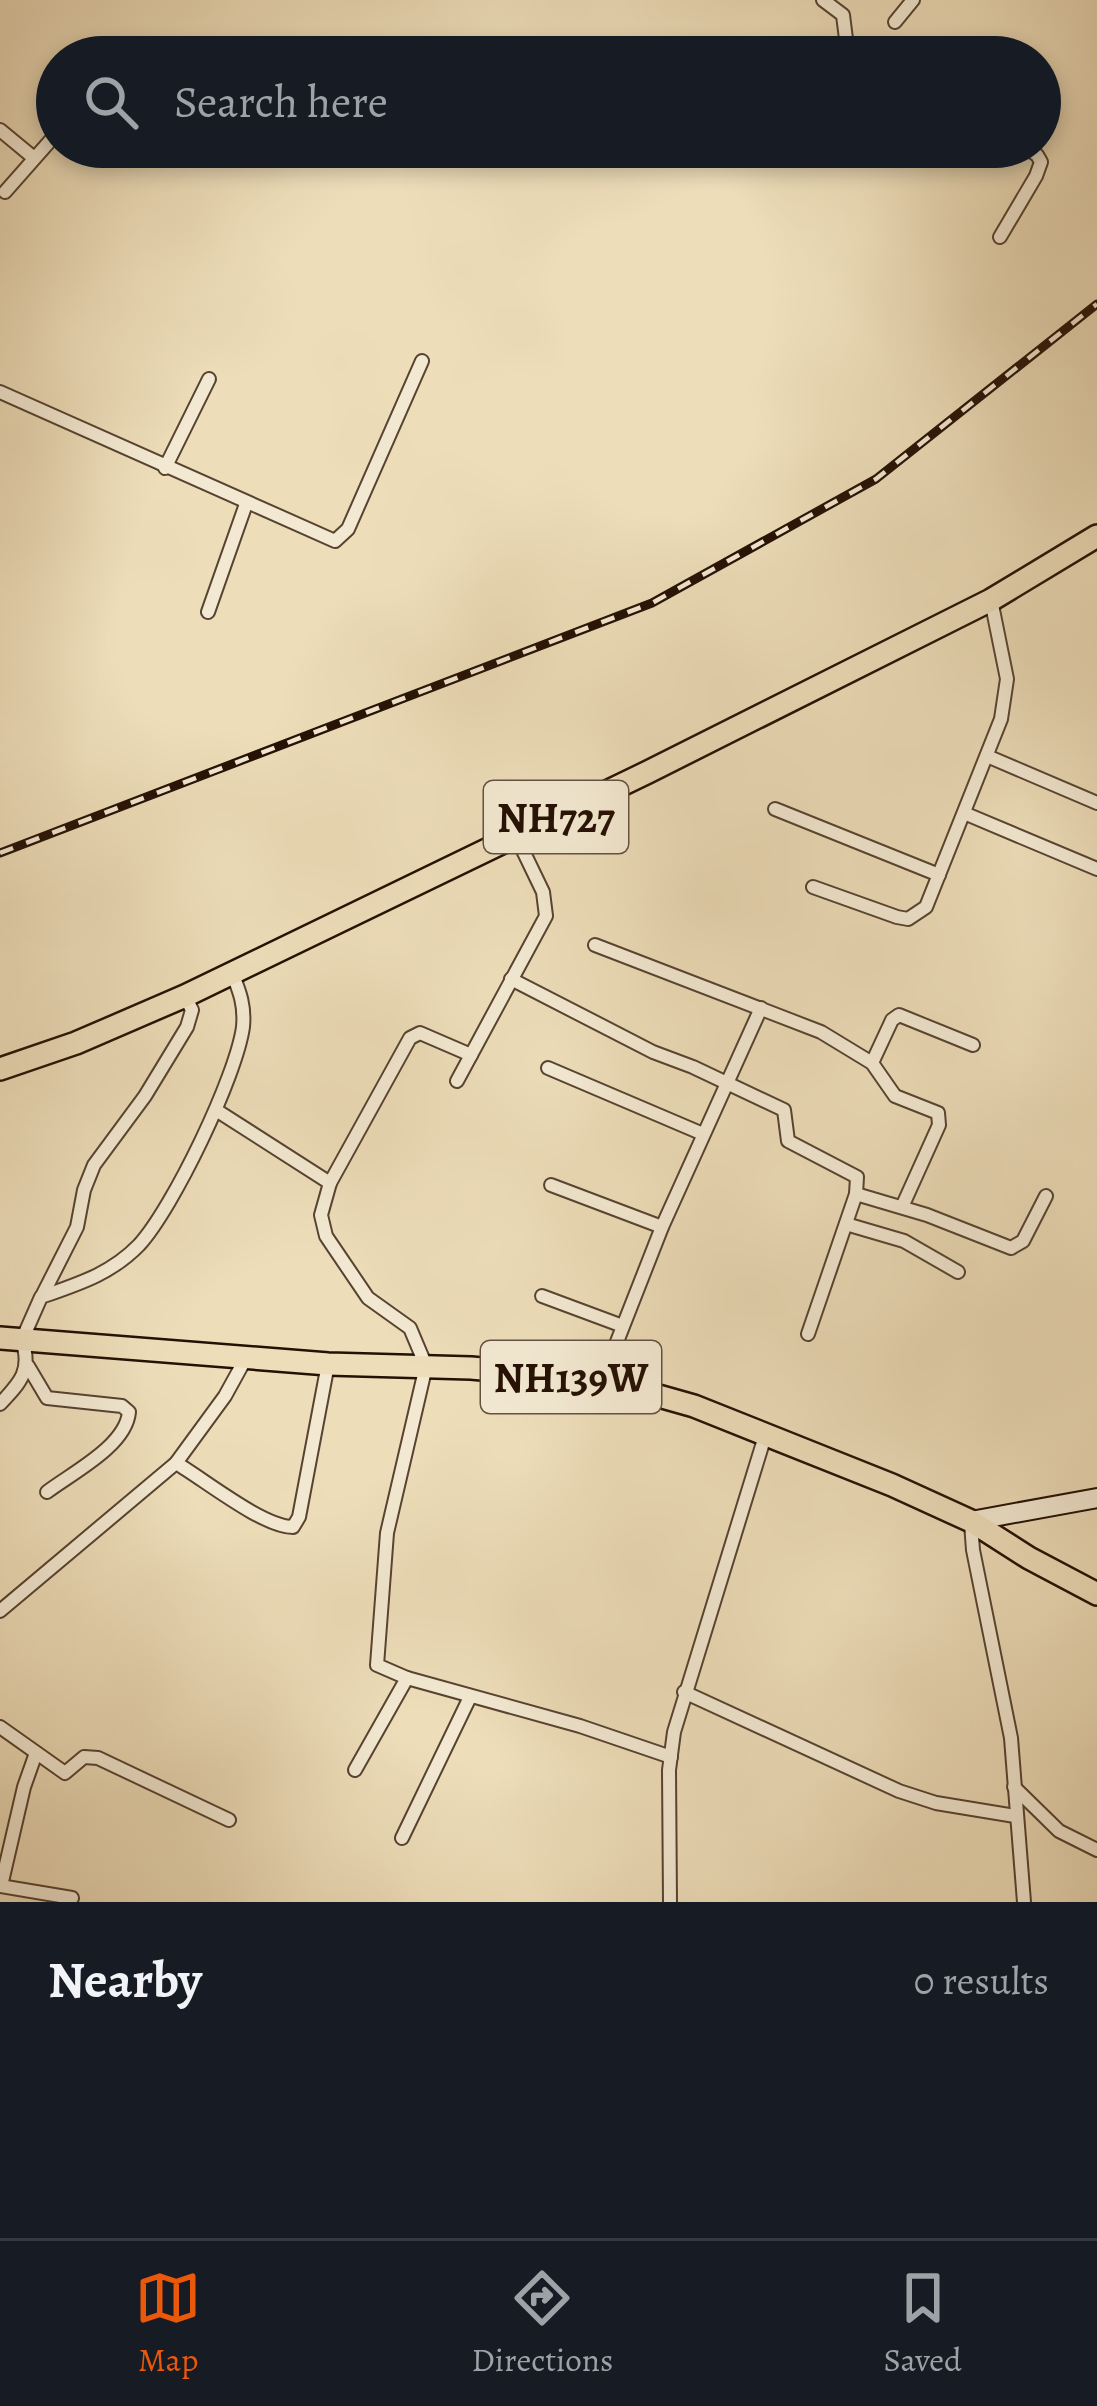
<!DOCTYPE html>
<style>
:root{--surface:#171b24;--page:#20242c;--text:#f1f3f6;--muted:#9ea1a6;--line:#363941;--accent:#ea580c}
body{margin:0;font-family:Alegreya,serif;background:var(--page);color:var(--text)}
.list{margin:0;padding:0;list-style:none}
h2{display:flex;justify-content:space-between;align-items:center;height:156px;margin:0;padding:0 48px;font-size:51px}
h2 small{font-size:39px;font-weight:400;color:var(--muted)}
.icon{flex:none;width:66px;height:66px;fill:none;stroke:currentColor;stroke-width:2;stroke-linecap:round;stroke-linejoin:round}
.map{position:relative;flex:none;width:1097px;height:1902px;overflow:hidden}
.search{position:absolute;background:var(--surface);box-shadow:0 6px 18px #0003;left:36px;right:36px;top:36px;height:132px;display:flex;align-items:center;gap:30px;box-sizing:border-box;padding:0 42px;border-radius:66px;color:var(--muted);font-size:45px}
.sheet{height:336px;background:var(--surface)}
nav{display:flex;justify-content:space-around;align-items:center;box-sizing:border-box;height:168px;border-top:3px solid var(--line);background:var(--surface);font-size:33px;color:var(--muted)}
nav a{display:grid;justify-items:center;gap:6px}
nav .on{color:var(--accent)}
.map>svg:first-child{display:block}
</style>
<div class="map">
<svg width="1097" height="1902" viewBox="0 0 1097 1902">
<rect width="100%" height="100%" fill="#edddb9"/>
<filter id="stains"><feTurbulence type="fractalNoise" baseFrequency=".00167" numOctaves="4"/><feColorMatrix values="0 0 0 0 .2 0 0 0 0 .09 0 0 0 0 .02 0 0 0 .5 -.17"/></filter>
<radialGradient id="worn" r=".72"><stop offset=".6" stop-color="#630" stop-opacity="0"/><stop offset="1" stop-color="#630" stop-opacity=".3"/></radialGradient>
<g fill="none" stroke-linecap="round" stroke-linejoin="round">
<!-- street casing -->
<g stroke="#574331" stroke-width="16">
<g id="street">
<path d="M823,0l20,15 3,24 16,18"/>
<path d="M895,22l18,-22"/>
<path d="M0,130l34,28"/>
<path d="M5,192l52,-59"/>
<path d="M1000,237l36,-61 5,-14 -4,-7 -13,-8"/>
<path d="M0,392l335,149 13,-12 74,-168"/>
<path d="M165,468l44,-89"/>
<path d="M208,612l38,-108"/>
<path d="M987,756l110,47"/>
<path d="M775,809l164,66"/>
<path d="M964,813l133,56"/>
<path d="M813,887l84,30 11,2 18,-12 75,-188 6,-40 -16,-79"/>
<path d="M595,945l226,87 51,31 23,33 43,17 1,12 -37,82"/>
<path d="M511,979l142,73 40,15 91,43 4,31 69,36 -1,17 -48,140"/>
<path d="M872,1063l20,-43 7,-5 74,30"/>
<path d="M548,1068l155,66"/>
<path d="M457,1081l89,-165 -3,-24 -27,-56"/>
<path d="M216,1110l114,73 -9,32 5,21 42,62 42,30 16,38 -39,167 -10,132 30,13 173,48 91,31"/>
<path d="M330,1183l80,-145 10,-5 51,22"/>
<path d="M551,1185l111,42"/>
<path d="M856,1194l71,21 84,33 12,-7 23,-45"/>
<path d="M846,1224l58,17 54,31"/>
<path d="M42,1296l35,-69 7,-37 10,-25 51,-69 42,-69 5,-17 -7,-14"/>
<path d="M542,1296l78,29"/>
<path d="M28,1366l19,32 75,8 7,6c-3,34 -57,61 -82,80"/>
<path d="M602,1380l60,-153 99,-219"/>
<path d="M0,1404c21,-22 32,-34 22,-64l19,-43c37,-13 70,-23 98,-52 34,-37 97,-168 104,-218 2,-21 -3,-35 -11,-54"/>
<path d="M176,1463c29,17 87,64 117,64l6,-10 29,-153"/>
<path d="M971,1523l2,27 38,188 13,164"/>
<path d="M0,1611l176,-148 49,-67 22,-40"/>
<path d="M684,1692l215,99 37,12 79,13"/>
<path d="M0,1727l65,46 19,-16 14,1 131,62"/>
<path d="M355,1770l52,-92"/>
<path d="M1014,1787l45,44 38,19"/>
<path d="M402,1838l68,-141"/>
<path d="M0,1886l72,12"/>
<path d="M1,1886l23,-99 12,-34"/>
<path d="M670,1902l-1,-132 5,-38 91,-296"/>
</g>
</g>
<!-- secondary casing -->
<g stroke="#251004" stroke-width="22">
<path id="secondary" d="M971,1521l126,-23"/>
</g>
<!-- highway casing -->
<g stroke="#251004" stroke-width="26">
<g id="highway">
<path d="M0,1069l76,-26 109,-47 463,-224 343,-172 106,-64"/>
<path d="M0,1338l328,26 143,4 131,12 92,26 198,79 79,36 58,37 68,36"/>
</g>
</g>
<!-- street -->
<use href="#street" stroke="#f3e9d2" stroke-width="12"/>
<!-- secondary -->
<use href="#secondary" stroke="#f3e9d2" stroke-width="18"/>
<!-- highway -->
<use href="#highway" stroke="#edddb9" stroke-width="21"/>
<!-- rail casing -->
<g stroke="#251004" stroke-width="9">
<path id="rail" d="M0,853l652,-250 224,-124 221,-175"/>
</g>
<!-- rail -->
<use href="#rail" stroke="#f3e9d2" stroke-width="4.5" stroke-dasharray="14" stroke-linecap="butt"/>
</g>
<g text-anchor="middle" stroke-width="9" stroke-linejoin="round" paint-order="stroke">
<!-- shield labels -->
<g fill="#f3e9d2" stroke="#635142" stroke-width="3">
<rect x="484" y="781" width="144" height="72" rx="9"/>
<rect x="481" y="1341" width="180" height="72" rx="9"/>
</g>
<g font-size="42" font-weight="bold" fill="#251004">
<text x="556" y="832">NH727</text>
<text x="571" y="1392">NH139W</text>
</g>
</g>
<rect width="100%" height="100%" filter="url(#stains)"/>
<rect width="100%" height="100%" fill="url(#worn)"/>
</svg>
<div class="search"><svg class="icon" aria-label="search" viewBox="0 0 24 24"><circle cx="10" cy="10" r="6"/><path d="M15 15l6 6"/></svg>Search here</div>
</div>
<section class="sheet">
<h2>Nearby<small>0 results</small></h2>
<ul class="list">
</ul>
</section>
<nav>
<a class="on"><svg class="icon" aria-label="map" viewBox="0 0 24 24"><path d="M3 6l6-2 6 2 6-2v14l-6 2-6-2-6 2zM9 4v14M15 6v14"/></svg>Map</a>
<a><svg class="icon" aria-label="directions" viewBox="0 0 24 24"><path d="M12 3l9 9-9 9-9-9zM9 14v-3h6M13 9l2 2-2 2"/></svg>Directions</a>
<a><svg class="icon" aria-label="saved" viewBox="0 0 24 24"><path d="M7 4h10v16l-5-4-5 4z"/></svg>Saved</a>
</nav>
